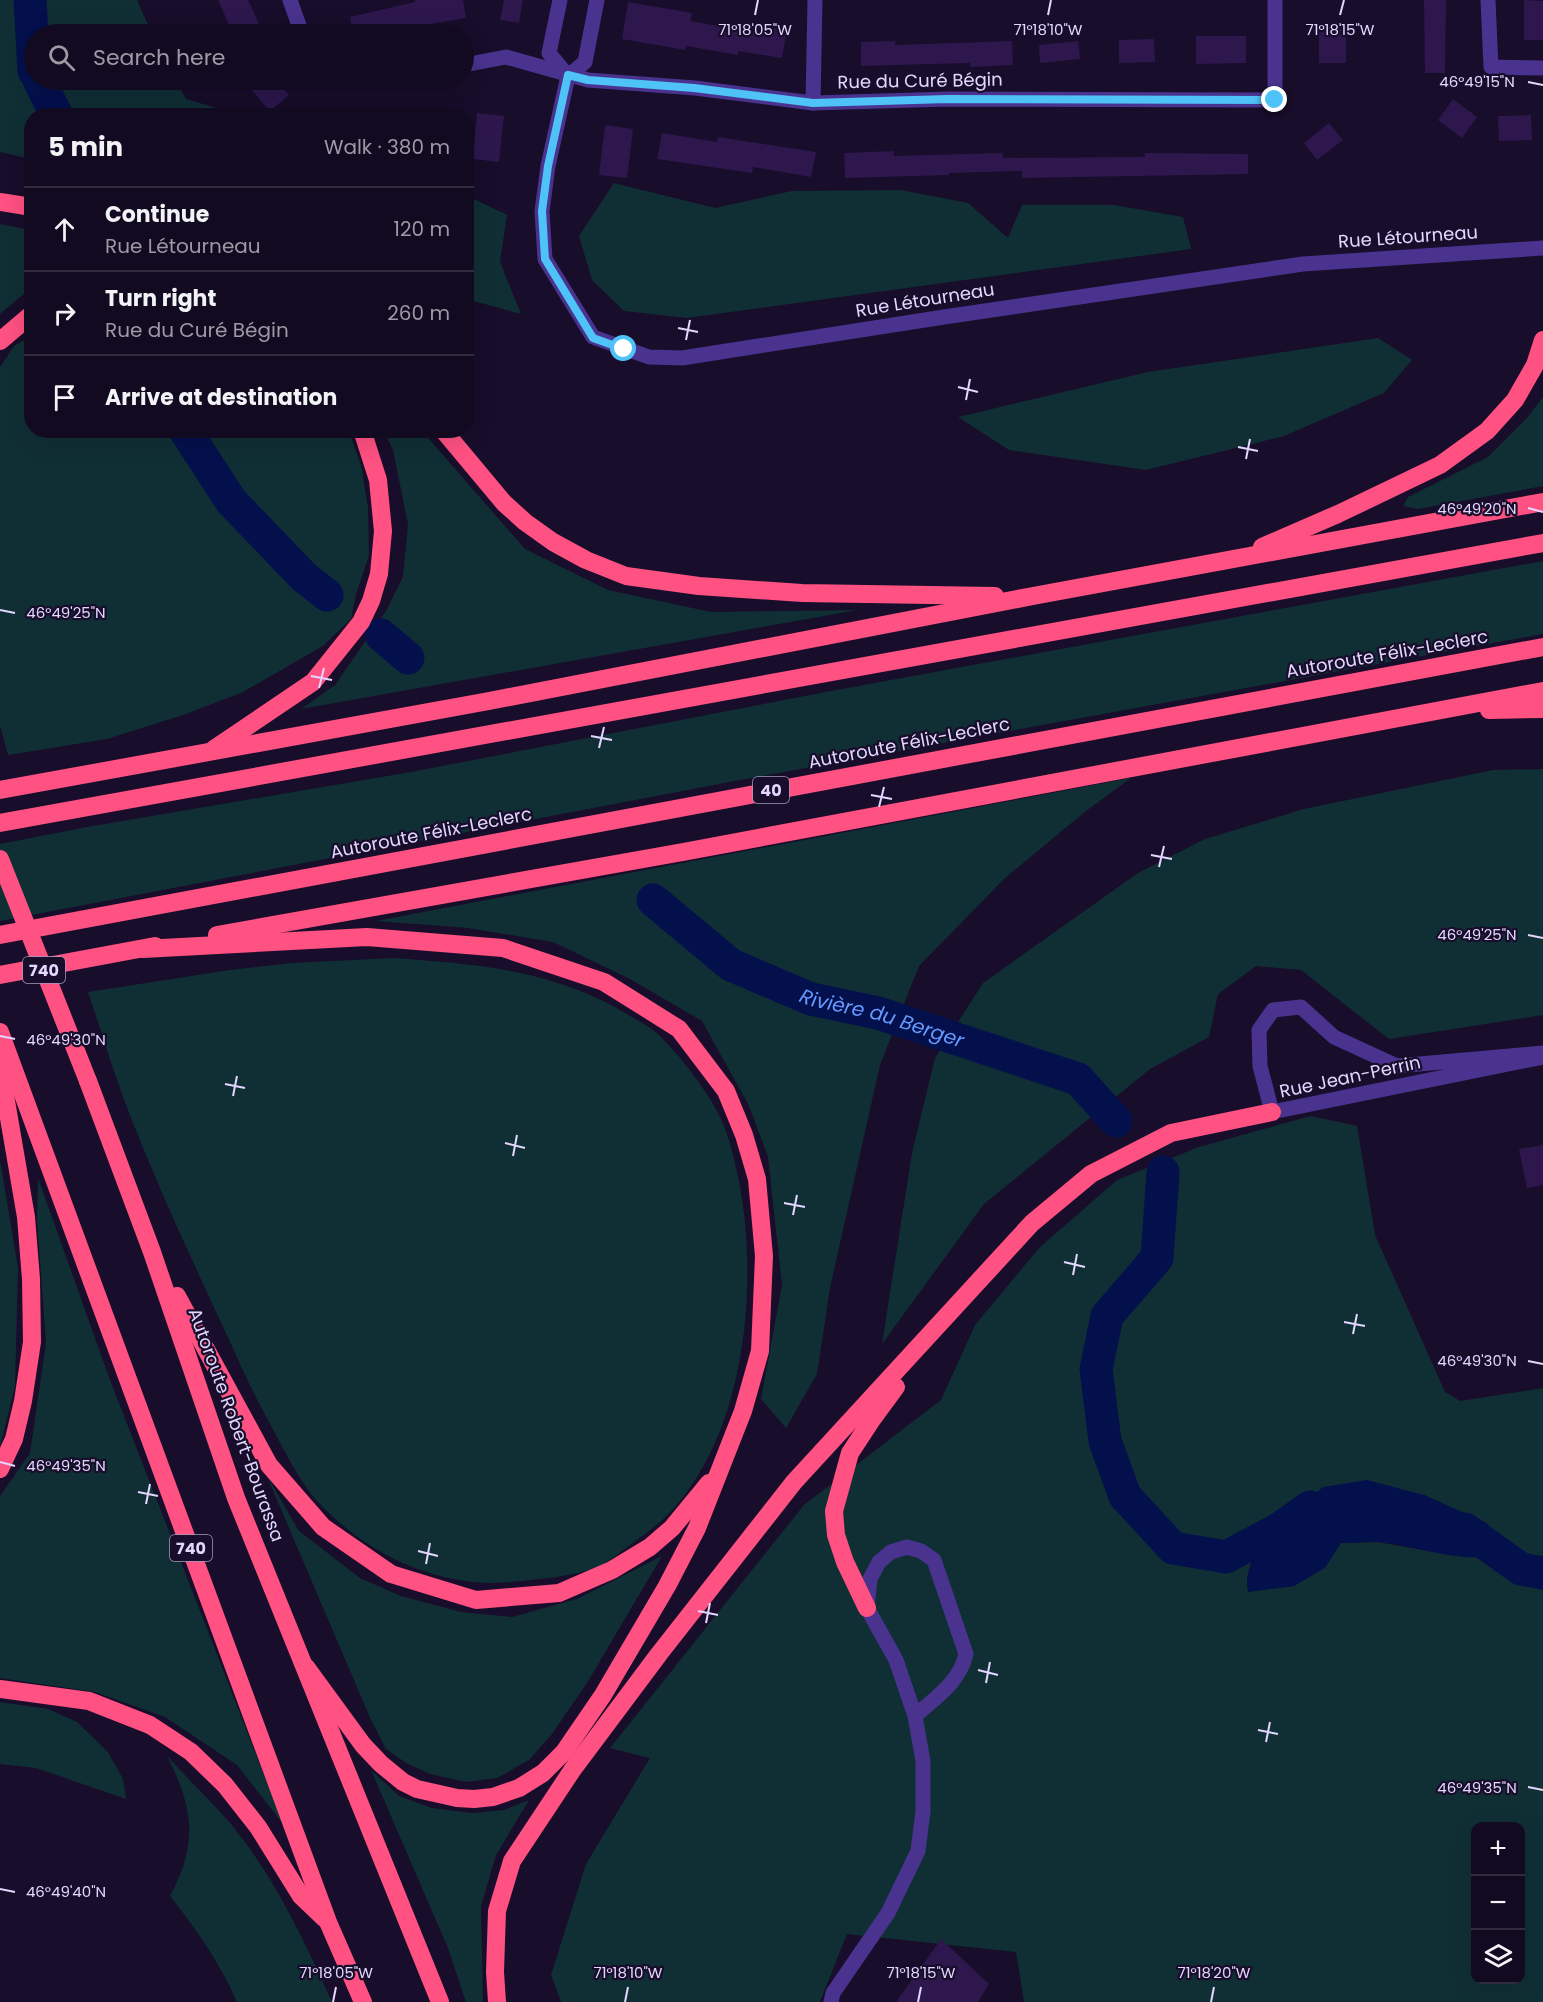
<!DOCTYPE html>
<meta charset="utf-8">
<style>
:root{--surface:#120a20;--page:#1f182d;--text:#f1f3f6;--muted:#9c9aa5;--line:#312b3e}
body{margin:0;font-family:Poppins,sans-serif;background:var(--page);color:var(--text)}
.controls{position:absolute;right:18px;bottom:18px;display:grid;overflow:hidden;border-radius:12px;box-shadow:0 6px 24px #0002}
.controls button{width:54px;height:54px;display:grid;place-items:center;padding:0;border:0;border-bottom:2px solid var(--line);background:var(--surface);color:var(--text);font:30px sans-serif}
.stop{position:absolute;width:18px;height:18px;margin:-14px;border:4px solid #4fc3f7;border-radius:50%;background:#fff}
.stop.end{background:#4fc3f7;border-color:#fff;box-shadow:0 2px 6px #0008}
.list{margin:0;padding:0;list-style:none}
h2{display:flex;justify-content:space-between;align-items:center;height:78px;margin:0;padding:0 24px;font-size:26px}
h2 small{font-size:20px;font-weight:400;color:var(--muted)}
.list li{display:grid;grid-template-columns:39px 1fr auto;gap:18px;align-items:center;box-sizing:border-box;height:84px;padding:0 24px;border-top:2px solid var(--line)}
.list b{display:block;font-size:22px;white-space:nowrap}
.list p{margin:0;font-size:20px;white-space:nowrap;color:var(--muted)}
.list em{font-size:20px;font-style:normal;color:var(--muted)}
.icon{flex:none;width:33px;height:33px;fill:none;stroke:currentColor;stroke-width:2;stroke-linecap:round;stroke-linejoin:round}
.map{position:relative;flex:none;width:1543px;height:2002px;overflow:hidden}
.search{position:absolute;background:var(--surface);box-shadow:0 6px 24px #0002;left:24px;top:24px;width:450px;height:66px;display:flex;align-items:center;gap:15px;box-sizing:border-box;padding:0 21px;border-radius:33px;color:var(--muted);font-size:22px}
.panel{position:absolute;background:var(--surface);box-shadow:0 6px 24px #0002;left:24px;top:108px;width:450px;height:330px;border-radius:24px}
.map>svg:first-child{display:block}
</style>
<div class="map">
<svg width="1543" height="2002" viewBox="0 0 1543 2002">
<rect width="100%" height="100%" fill="#180d2a"/>
<!-- green -->
<g fill="#102f35" fill-rule="evenodd">
<path d="M0,0h137l15,34h-118v46h141l11,19 54,16 -208,1 -1,43 -31,-7z"/>
<path d="M614,183l101,25 77,-17 109,-1 67,13 40,35 14,-33h92l69,12 8,32 -504,69 -63,-7 -32,-31 -13,-44z"/>
<path d="M467,199h7l33,16 -7,47 21,52 -54,-15z"/>
<path d="M0,224l31,6 1,57 -32,27z"/>
<path d="M31,336l1,94 317,1 12,34 7,42 1,49 -13,38 -5,25 -28,27 -80,46 -57,22 -79,25 -99,16 -8,-29v-359l14,-21z"/>
<path d="M1378,338l34,22 -28,33 -100,43 -138,34 -137,-20 -51,-33 190,-45z"/>
<path d="M1543,397v89l-125,23 -15,-3 5,-9 80,-40 39,-39z"/>
<path d="M384,431h38l103,118 83,41 103,22 147,-2 -557,99 34,-24 51,-74 17,-34 5,-53 -15,-74z"/>
<path d="M1543,561v73l-803,146 -740,141v-77l87,-17 324,-55 420,-81z"/>
<path d="M1543,769v246l-154,24 -88,-69 -45,-4 -38,28 -9,43 -59,32 -166,135 -102,140 30,-191 23,-95 48,-75 155,-110 67,-34 99,-30 189,-39z"/>
<path d="M1131,778l-45,33 -81,67 -86,88 -39,99 -50,223 -13,86 -31,54 -25,-29 21,-114 -14,-128 -19,-51 -47,-85 -72,-42 -77,-37 -85,-14 -92,-7z"/>
<path d="M393,958c85,6 164,12 237,58 8,4 16,9 23,14 22,18 52,58 65,83 11,21 16,45 21,68 19,100 8,238 -59,320 -12,16 -30,30 -46,41 -11,8 -24,19 -36,25 -27,10 -59,12 -87,15 -70,7 -143,-27 -190,-77 -18,-18 -31,-44 -43,-66 -17,-31 -33,-63 -47,-95 -35,-75 -70,-150 -100,-226 -16,-41 -29,-84 -43,-126l142,-22 62,-7z"/>
<path d="M1311,1116l46,10 18,109 70,157 15,9 83,-13v614h-519l-8,-50 -169,-18 -27,68h-259l-10,-27 35,-111 64,-106 -40,-10 194,-243 137,-105 34,-75 64,-77 78,-68 82,-33zM1323,1487l101,8 62,28 24,26 -46,8 -87,-15 -36,1 -47,43 -46,5 -1,-13 8,-31zM1476,1826h44v154h-44z"/>
<path d="M0,1160l18,108 -3,118 -15,61z"/>
<path d="M38,1178l72,202 173,444 -46,-59 -72,-48 -70,-25 -95,-14v-182l30,-43 16,-110 -9,-123z"/>
<path d="M266,1474l33,57 61,47 41,18 60,16 51,5 65,-18 85,-43 -75,127 -35,51 -23,26 -32,18 -31,4 -36,-8 -24,-11 -20,-14 -15,-29z"/>
<path d="M0,1702l48,7 29,13 31,30 15,27 3,20 -90,-31 -36,-4z"/>
<path d="M167,1756c21,23 43,44 63,67 44,53 74,117 102,179h-95c-17,-39 -40,-72 -67,-106 28,-52 24,-87 -3,-140z"/>
<path d="M371,1770l28,26 33,12 40,5 32,-3 25,-10 -33,55 -15,51 2,96h-17l-18,-54z"/>
</g>
<!-- water -->
<path fill="#04104c" d="M1367,1480l57,15 62,28 24,26c-35,21 -93,-4 -132,-7 -12,-1 -25,1 -37,1l-16,25 -31,18 -46,6 -1,-14 8,-30 68,-61z"/>
<g fill="none" stroke-linecap="round" stroke-linejoin="round">
<!-- river -->
<g stroke="#04104c" stroke-width="33">
<path d="M30,0l4,71"/>
<path d="M39,80l18,36"/>
<path d="M185,430l46,71 73,76 23,18"/>
<path d="M381,635l27,23"/>
<path id="s1" d="M653,900l78,65 80,34 67,14 200,66 38,42"/>
<path d="M1163,1172l-6,86 -50,58 -11,53 9,72 20,55 48,52 53,9 53,-28 31,-22"/>
<path d="M1465,1529l56,40 22,4"/>
</g>
</g>
<!-- building -->
<g fill="#2d174d">
<path d="M218,0h30l16,34h-31z"/>
<path d="M415,0h48l3,18 -60,10v3l-16,3h-12l-8,-7 -9,7h-8l-3,-17 65,-15z"/>
<path d="M504,0h19l-4,23 -19,-3z"/>
<path d="M1424,0h22l-1,73h-20z"/>
<path d="M1524,0l19,1v39h-19z"/>
<path d="M628,2l64,11 -2,8 68,12 1,-9 28,5 -5,29 -44,-7v4l-52,-9 -1,4 -63,-11z"/>
<rect x="1319" y="27" width="27" height="36"/>
<path d="M1196,36h50v27l-50,1z"/>
<path d="M1154,39l1,23 -36,1v-23z"/>
<path d="M895,41v4l117,-4 1,24 -43,2v-4l-109,3v-24z"/>
<path d="M1078,41l2,18 -40,4 -1,-18z"/>
<path d="M243,80h33l13,15 -19,16z"/>
<path d="M1453,99l24,18 -15,21 -24,-18z"/>
<path d="M477,113l27,3 -5,46 -26,-3z"/>
<path d="M1531,115l1,25 -33,1 -1,-25z"/>
<path d="M1329,123l14,17 -26,20 -13,-17z"/>
<path d="M605,125l28,4 -6,49 -28,-3z"/>
<path d="M662,133l55,9 1,-5 98,15 -5,25 -58,-10 -1,6 -95,-14z"/>
<path d="M894,151v5l108,-3 1,5 142,-1v-4l103,1v20l-226,4v-7l-73,2v2l-104,3 -1,-25z"/>
<path d="M1543,1145v40l-16,3 -8,-39z"/>
<path d="M941,1939l48,45 -11,18h-82z"/>
</g>
<g fill="none" stroke-linecap="round" stroke-linejoin="round">
<!-- minor -->
<g stroke="#49338e" stroke-width="15">
<path d="M290,0l12,34"/>
<path d="M560,0l-11,53 19,23"/>
<path d="M1488,0l3,67 52,1"/>
<path d="M464,65l42,-8 82,23 107,8 118,15 135,-4 327,1v-100"/>
<path d="M568,76l-20,90 -6,45 3,48 48,78 56,20 33,1 262,-41 359,-53 240,-16"/>
<path d="M568,76l17,-14 12,-62"/>
<path d="M339,80h23"/>
<path d="M813,103l2,-103"/>
<path d="M1543,1053l-146,13 -63,-29 -33,-30 -28,3 -14,20 1,36 12,46 271,-55"/>
<path d="M831,2002l2,-9 55,-80 30,-62 5,-40v-50l-8,-45 -19,-56 -29,-52 3,-29 9,-17 12,-10 16,-5 14,4 13,9 32,94c-6,28 -31,44 -51,62"/>
</g>
<!-- highway -->
<g stroke="#ff5182" stroke-width="18">
<path d="M0,202l32,5"/>
<path d="M0,341l32,-27"/>
<path d="M443,430l61,73 21,19 28,20 33,18 40,16 73,10 103,7 193,3"/>
<path d="M1262,547l76,-33 102,-49 47,-34 28,-31 20,-35 8,-25"/>
<path d="M1489,710l54,-1"/>
<path d="M214,749l99,-67 48,-60 10,-21 8,-27 4,-43 -5,-51 -16,-50"/>
<path d="M0,790l489,-89 544,-105 510,-94"/>
<path d="M0,823l1543,-280"/>
<path d="M0,935l1543,-288"/>
<path d="M217,935l466,-83 860,-161"/>
<path d="M143,949l224,-12 136,11 101,34 75,47 47,62 18,44 13,44 7,77 -4,95 -17,60 -46,117 -30,58 -64,109 -39,57 -21,21 -24,15 -26,9 -19,2 -17,-1 -40,-9 -14,-7 -22,-18 -18,-19 -57,-78"/>
<path d="M0,975l155,-29"/>
<path d="M0,1032l328,890 35,80"/>
<path d="M0,1066l26,151 5,62 1,63 -9,59 -9,38 -14,30"/>
<path d="M88,1081l64,171 84,246 204,504"/>
<path d="M177,1296l92,169 54,62 68,47 85,26 83,-7 53,-23 38,-23 22,-19 37,-45"/>
<path d="M867,1608l-22,-46 -9,-27 -2,-24 16,-58 21,-32 25,-34"/>
<path d="M0,1689l89,12 61,24 41,27 34,33 33,42 43,69 23,22"/>
<path d="M497,2002l-2,-30 2,-61 15,-50 61,-92 86,-115 135,-172 238,-259 59,-49 80,-41 101,-21"/>
</g>
<!-- highway-bridge -->
<path stroke="#ff5182" stroke-width="18" d="M0,859l88,222"/>
</g>
<g fill="none" stroke-linecap="round" stroke-linejoin="round">
<!-- route -->
<path stroke="#4fc3f7" stroke-width="8" d="M624,349l-31,-11 -48,-79 -3,-48 6,-45 20,-91 20,5 106,8 119,15 135,-4 327,1"/>
</g>
<!-- ticks -->
<path fill="none" stroke="#e3d6ff" stroke-width="2" d="M755,15l3,-15M1048,15l3,-15M1340,15l4,-15M1528,82l15,3M678,328l20,4M686,340l4,-20M958,387l20,5M966,400l4,-21M1238,447l20,4M1246,459l4,-20M1528,508l15,4M0,610l15,3M311,676l21,4M319,688l5,-20M591,736l21,4M599,748l5,-21M871,795l21,4M879,807l5,-20M1151,855l21,4M1159,867l5,-21M1528,935l15,3M0,1036l15,3M225,1084l20,4M233,1096l4,-20M505,1143l20,5M513,1156l4,-21M784,1203l21,4M793,1215l4,-20M1064,1262l21,5M1073,1275l4,-21M1344,1322l21,4M1353,1334l4,-20M1528,1361l15,3M0,1462l15,4M138,1492l20,4M146,1504l4,-20M418,1551l20,5M426,1564l4,-21M698,1611l20,4M706,1623l4,-20M978,1670l20,5M986,1683l4,-21M1258,1730l20,4M1266,1742l4,-20M1528,1787l15,3M0,1889l15,3M333,2002l3,-15M625,2002l3,-15M918,2002l3,-15M1211,2002l3,-15"/>
<g text-anchor="middle" stroke-width="4.5" stroke-linejoin="round" paint-order="stroke">
<!-- shield labels -->
<g fill="#180d2a" stroke="#a69abf" stroke-width="1.5">
<rect x="753" y="777" width="36" height="26" rx="4.5"/>
<rect x="23" y="957" width="42" height="26" rx="4.5"/>
<rect x="170" y="1535" width="42" height="26" rx="4.5"/>
</g>
<g font-size="16" font-weight="bold" fill="#e3d6ff">
<text x="771" y="796">40</text>
<text x="44" y="976">740</text>
<text x="191" y="1554">740</text>
</g>
<!-- street labels -->
<g font-size="18" fill="#e3d6ff" stroke="#180d2a">
<text transform="translate(920 81) rotate(-1)" y="6">Rue du Curé Bégin</text>
<text transform="translate(1408 237) rotate(-4)" y="6">Rue Létourneau</text>
<text transform="translate(925 300) rotate(-9)" y="6">Rue Létourneau</text>
<text transform="translate(1387 654) rotate(-10)" y="6">Autoroute Félix-Leclerc</text>
<text transform="translate(909 743) rotate(-11)" y="6">Autoroute Félix-Leclerc</text>
<text transform="translate(431 833) rotate(-11)" y="6">Autoroute Félix-Leclerc</text>
<text transform="translate(1350 1077) rotate(-12)" y="6">Rue Jean-Perrin</text>
<text transform="translate(236 1425) rotate(70)" y="6">Autoroute Robert-Bourassa</text>
</g>
<!-- water labels -->
<g font-size="20" font-style="italic" fill="#6498ff" stroke="#180d2a">
<text dy="7" stroke="none"><textPath href="#s1" startOffset="262">Rivière du Berger</textPath></text>
</g>
</g>
<g font-size="15" text-anchor="middle" fill="#e3d6ff" stroke="#180d2a" stroke-width="4.5" stroke-linejoin="round" paint-order="stroke">
<text x="755" y="35">71°18'05"W</text>
<text x="1048" y="35">71°18'10"W</text>
<text x="1340" y="35">71°18'15"W</text>
<text x="1477" y="87">46°49'15"N</text>
<text x="1477" y="514">46°49'20"N</text>
<text x="66" y="618">46°49'25"N</text>
<text x="1477" y="940">46°49'25"N</text>
<text x="66" y="1045">46°49'30"N</text>
<text x="1477" y="1366">46°49'30"N</text>
<text x="66" y="1471">46°49'35"N</text>
<text x="1477" y="1793">46°49'35"N</text>
<text x="66" y="1897">46°49'40"N</text>
<text x="336" y="1978">71°18'05"W</text>
<text x="628" y="1978">71°18'10"W</text>
<text x="921" y="1978">71°18'15"W</text>
<text x="1214" y="1978">71°18'20"W</text>
</g>
</svg>
<div class="controls">
<button>+</button>
<button>−</button>
<button><svg class="icon" aria-label="layers" viewBox="0 0 24 24"><path d="M12 4l9 5-9 5-9-5zM3 14l9 5 9-5"/></svg></button>
</div>
<div class="stop" style="left:624px;top:349px"></div>
<div class="stop end" style="left:1275px;top:100px"></div>
<div class="search"><svg class="icon" aria-label="search" viewBox="0 0 24 24"><circle cx="10" cy="10" r="6"/><path d="M15 15l6 6"/></svg>Search here</div>
<section class="panel">
<h2>5 min<small>Walk · 380 m</small></h2>
<ul class="list">
<li><svg class="icon" aria-label="ahead" viewBox="0 0 24 24"><path d="M12 20V5M6 11l6-6 6 6"/></svg><div><b>Continue</b><p>Rue Létourneau</p></div><em>120 m</em></li>
<li><svg class="icon" aria-label="right" viewBox="0 0 24 24"><path d="M7 20v-9h11M14 6l5 5-5 5"/></svg><div><b>Turn right</b><p>Rue du Curé Bégin</p></div><em>260 m</em></li>
<li><svg class="icon" aria-label="arrive" viewBox="0 0 24 24"><path d="M6 21V4h12l-3 4 3 4H6"/></svg><div><b>Arrive at destination</b></div></li>
</ul>
</section>
</div>
